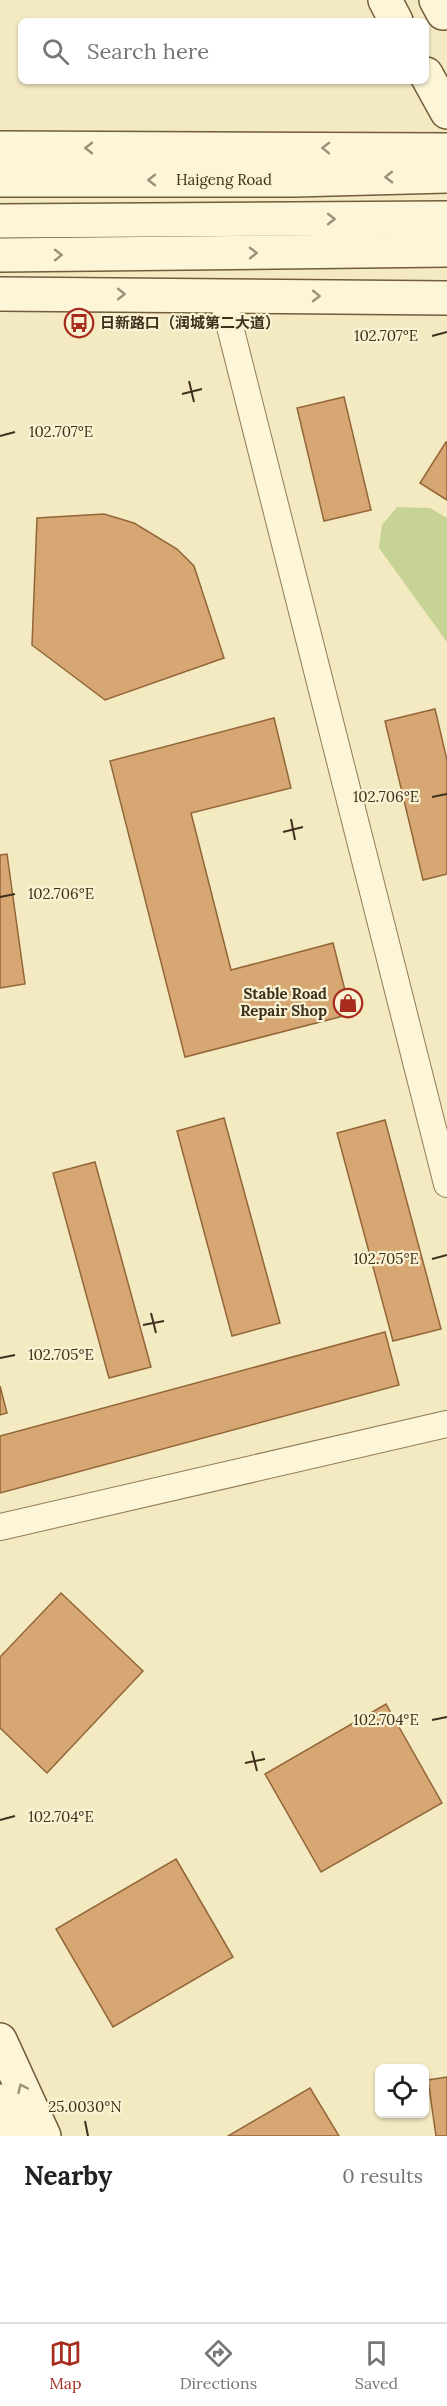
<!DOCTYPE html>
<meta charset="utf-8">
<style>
:root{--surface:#fff;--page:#f2f2f2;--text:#222;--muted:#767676;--line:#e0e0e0;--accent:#a72c1e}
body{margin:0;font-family:Lora,"Noto Sans SC",serif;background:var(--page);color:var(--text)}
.controls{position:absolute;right:18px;bottom:18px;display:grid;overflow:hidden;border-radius:9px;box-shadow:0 2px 4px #0004}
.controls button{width:54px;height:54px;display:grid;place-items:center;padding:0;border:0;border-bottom:2px solid var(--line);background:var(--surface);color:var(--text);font:30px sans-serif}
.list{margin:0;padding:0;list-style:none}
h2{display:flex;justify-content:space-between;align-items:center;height:78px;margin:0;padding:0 24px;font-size:26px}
h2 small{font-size:20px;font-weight:400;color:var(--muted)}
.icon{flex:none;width:33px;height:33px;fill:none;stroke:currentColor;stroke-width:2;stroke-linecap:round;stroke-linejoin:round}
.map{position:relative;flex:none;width:447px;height:2136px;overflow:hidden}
.search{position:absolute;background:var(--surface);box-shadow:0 2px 4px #0004;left:18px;right:18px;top:18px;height:66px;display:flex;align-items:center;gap:15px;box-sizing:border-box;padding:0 21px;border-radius:9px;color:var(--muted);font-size:22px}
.sheet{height:186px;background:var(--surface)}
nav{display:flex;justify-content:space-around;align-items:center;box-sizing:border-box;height:84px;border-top:2px solid var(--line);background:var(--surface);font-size:16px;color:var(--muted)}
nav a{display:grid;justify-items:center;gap:3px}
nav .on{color:var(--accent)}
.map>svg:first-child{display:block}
</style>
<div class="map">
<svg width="447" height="2136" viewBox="0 0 447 2136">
<rect width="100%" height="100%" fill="#f4eac2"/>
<!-- green -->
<path fill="#c6d394" d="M397,507l33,1 17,10v124l-68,-94 3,-23z"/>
<!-- building -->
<g fill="#d6a773" stroke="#936639" stroke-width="1.5">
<path d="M344,397l27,113 -47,11 -27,-113z"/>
<path d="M446,442h1v58l-27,-17z"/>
<path d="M104,514l30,9 43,26 17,17 30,92 -119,42 -73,-55 5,-127z"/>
<path d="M435,709l12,51v114l-24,6 -38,-159z"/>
<path d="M274,718l17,70 -100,25 40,157 102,-27 18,71 -166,43 -75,-296z"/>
<path d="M7,854l18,130 -25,4v-133z"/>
<path d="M224,1118l56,205 -48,13 -55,-205z"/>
<path d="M385,1120l56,209 -48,12 -56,-208z"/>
<path d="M95,1162l56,205 -42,11 -56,-205z"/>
<path d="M385,1332l14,53 -399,108v-57z"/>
<path d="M0,1386l7,27 -7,2z"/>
<path d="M61,1593l82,78 -96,102 -47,-45v-71z"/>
<path d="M386,1704l56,99 -121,69 -56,-98z"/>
<path d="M176,1859l57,98 -120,70 -57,-98z"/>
<path d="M447,2077v59h-11l-8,-56z"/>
<path d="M310,2088l29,48h-111z"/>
</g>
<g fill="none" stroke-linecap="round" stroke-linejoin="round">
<!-- street casing -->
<g stroke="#907b56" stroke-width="28">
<g id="street">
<path d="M222,295l225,889"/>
<path d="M0,1527l447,-103"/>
</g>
</g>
<!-- secondary casing -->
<g stroke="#725c3a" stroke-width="36">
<g id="secondary">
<path d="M385,0l11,21"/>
<path d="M436,0l7,13"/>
<path d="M426,74l21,38"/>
<path d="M0,148l447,2"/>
<path d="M0,180h294l153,-4"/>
<path d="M0,221l447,-3"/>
<path d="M0,255l447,-5"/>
<path d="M0,294l447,4"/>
<path d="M0,2040l44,96"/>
<path d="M0,2101l16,35"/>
</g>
</g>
<!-- street -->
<use href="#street" stroke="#fdf5d7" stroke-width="26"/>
<!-- secondary -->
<use href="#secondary" stroke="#fdf5d7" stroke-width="33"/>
</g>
<!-- one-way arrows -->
<defs><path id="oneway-chevron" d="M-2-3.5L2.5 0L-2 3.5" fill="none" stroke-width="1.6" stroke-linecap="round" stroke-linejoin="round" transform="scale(1.5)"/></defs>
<g stroke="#9e927a">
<use href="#oneway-chevron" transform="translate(89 148) rotate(180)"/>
<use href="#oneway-chevron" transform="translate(326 148) rotate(-179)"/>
<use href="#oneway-chevron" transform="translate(389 177) rotate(179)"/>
<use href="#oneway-chevron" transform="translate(152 180) rotate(180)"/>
<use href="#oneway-chevron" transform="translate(331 219)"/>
<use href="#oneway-chevron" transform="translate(253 253) rotate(-1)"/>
<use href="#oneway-chevron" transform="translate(58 255) rotate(-1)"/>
<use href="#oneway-chevron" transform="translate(121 294)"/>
<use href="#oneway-chevron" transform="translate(316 296) rotate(1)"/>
<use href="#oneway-chevron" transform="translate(22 2088) rotate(-115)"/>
</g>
<!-- ticks -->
<path fill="none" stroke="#3e301c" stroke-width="2" d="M432,336l15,-4M189,381l5,21M182,394l20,-5M0,436l15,-4M432,797l15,-3M291,819l4,21M283,832l20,-5M0,897l15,-3M432,1259l15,-4M151,1313l5,20M143,1325l21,-4M0,1358l15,-3M432,1720l15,-3M252,1751l5,20M245,1763l20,-4M0,1820l15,-4M85,2121l3,15"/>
<!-- icons -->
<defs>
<g id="bus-ring" transform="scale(1.5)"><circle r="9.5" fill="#faf3d3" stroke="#a72c1e" stroke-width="1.5"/><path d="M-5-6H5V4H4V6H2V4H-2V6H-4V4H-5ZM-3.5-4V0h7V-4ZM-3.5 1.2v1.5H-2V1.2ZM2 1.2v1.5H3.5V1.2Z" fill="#a72c1e"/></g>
<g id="shop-ring" transform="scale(1.5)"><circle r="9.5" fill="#faf3d3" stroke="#a72c1e" stroke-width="1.5"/><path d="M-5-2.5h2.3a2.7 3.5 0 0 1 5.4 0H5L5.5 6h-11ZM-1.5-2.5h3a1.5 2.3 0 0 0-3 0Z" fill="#a72c1e"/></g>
</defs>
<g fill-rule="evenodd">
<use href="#bus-ring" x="79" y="323"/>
<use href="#shop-ring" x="348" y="1003"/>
</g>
<g text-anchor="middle" stroke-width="4.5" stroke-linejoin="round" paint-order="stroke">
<!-- street labels -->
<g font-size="15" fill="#3e301c" stroke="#faf3d3">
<text x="224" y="185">Haigeng Road</text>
</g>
<!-- poi labels -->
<g font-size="15" font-weight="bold" fill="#3e301c" stroke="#faf3d3" text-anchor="start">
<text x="100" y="328">日新路口（润城第二大道）</text>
<text x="327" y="999" text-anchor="end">Stable Road<tspan x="327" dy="17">Repair Shop</tspan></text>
</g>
</g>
<g font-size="15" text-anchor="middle" fill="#3e301c" stroke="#faf3d3" stroke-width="4.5" stroke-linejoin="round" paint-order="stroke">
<text x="386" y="341">102.707°E</text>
<text x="61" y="437">102.707°E</text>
<text x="386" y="802">102.706°E</text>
<text x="61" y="899">102.706°E</text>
<text x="386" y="1264">102.705°E</text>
<text x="61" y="1360">102.705°E</text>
<text x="386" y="1725">102.704°E</text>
<text x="61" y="1822">102.704°E</text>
<text x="85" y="2112">25.0030°N</text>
</g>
</svg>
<div class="controls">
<button><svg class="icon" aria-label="locate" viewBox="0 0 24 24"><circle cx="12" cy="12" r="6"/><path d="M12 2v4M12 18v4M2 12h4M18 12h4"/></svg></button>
</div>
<div class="search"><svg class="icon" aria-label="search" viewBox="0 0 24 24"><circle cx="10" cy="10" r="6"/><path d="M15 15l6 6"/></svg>Search here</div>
</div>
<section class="sheet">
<h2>Nearby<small>0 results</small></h2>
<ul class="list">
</ul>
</section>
<nav>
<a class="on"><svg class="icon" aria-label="map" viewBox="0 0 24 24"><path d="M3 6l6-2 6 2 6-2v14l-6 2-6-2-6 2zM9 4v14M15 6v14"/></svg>Map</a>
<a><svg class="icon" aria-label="directions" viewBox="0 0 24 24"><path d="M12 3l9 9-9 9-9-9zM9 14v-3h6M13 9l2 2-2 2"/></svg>Directions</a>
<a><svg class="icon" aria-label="saved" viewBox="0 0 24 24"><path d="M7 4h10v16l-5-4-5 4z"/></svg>Saved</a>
</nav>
